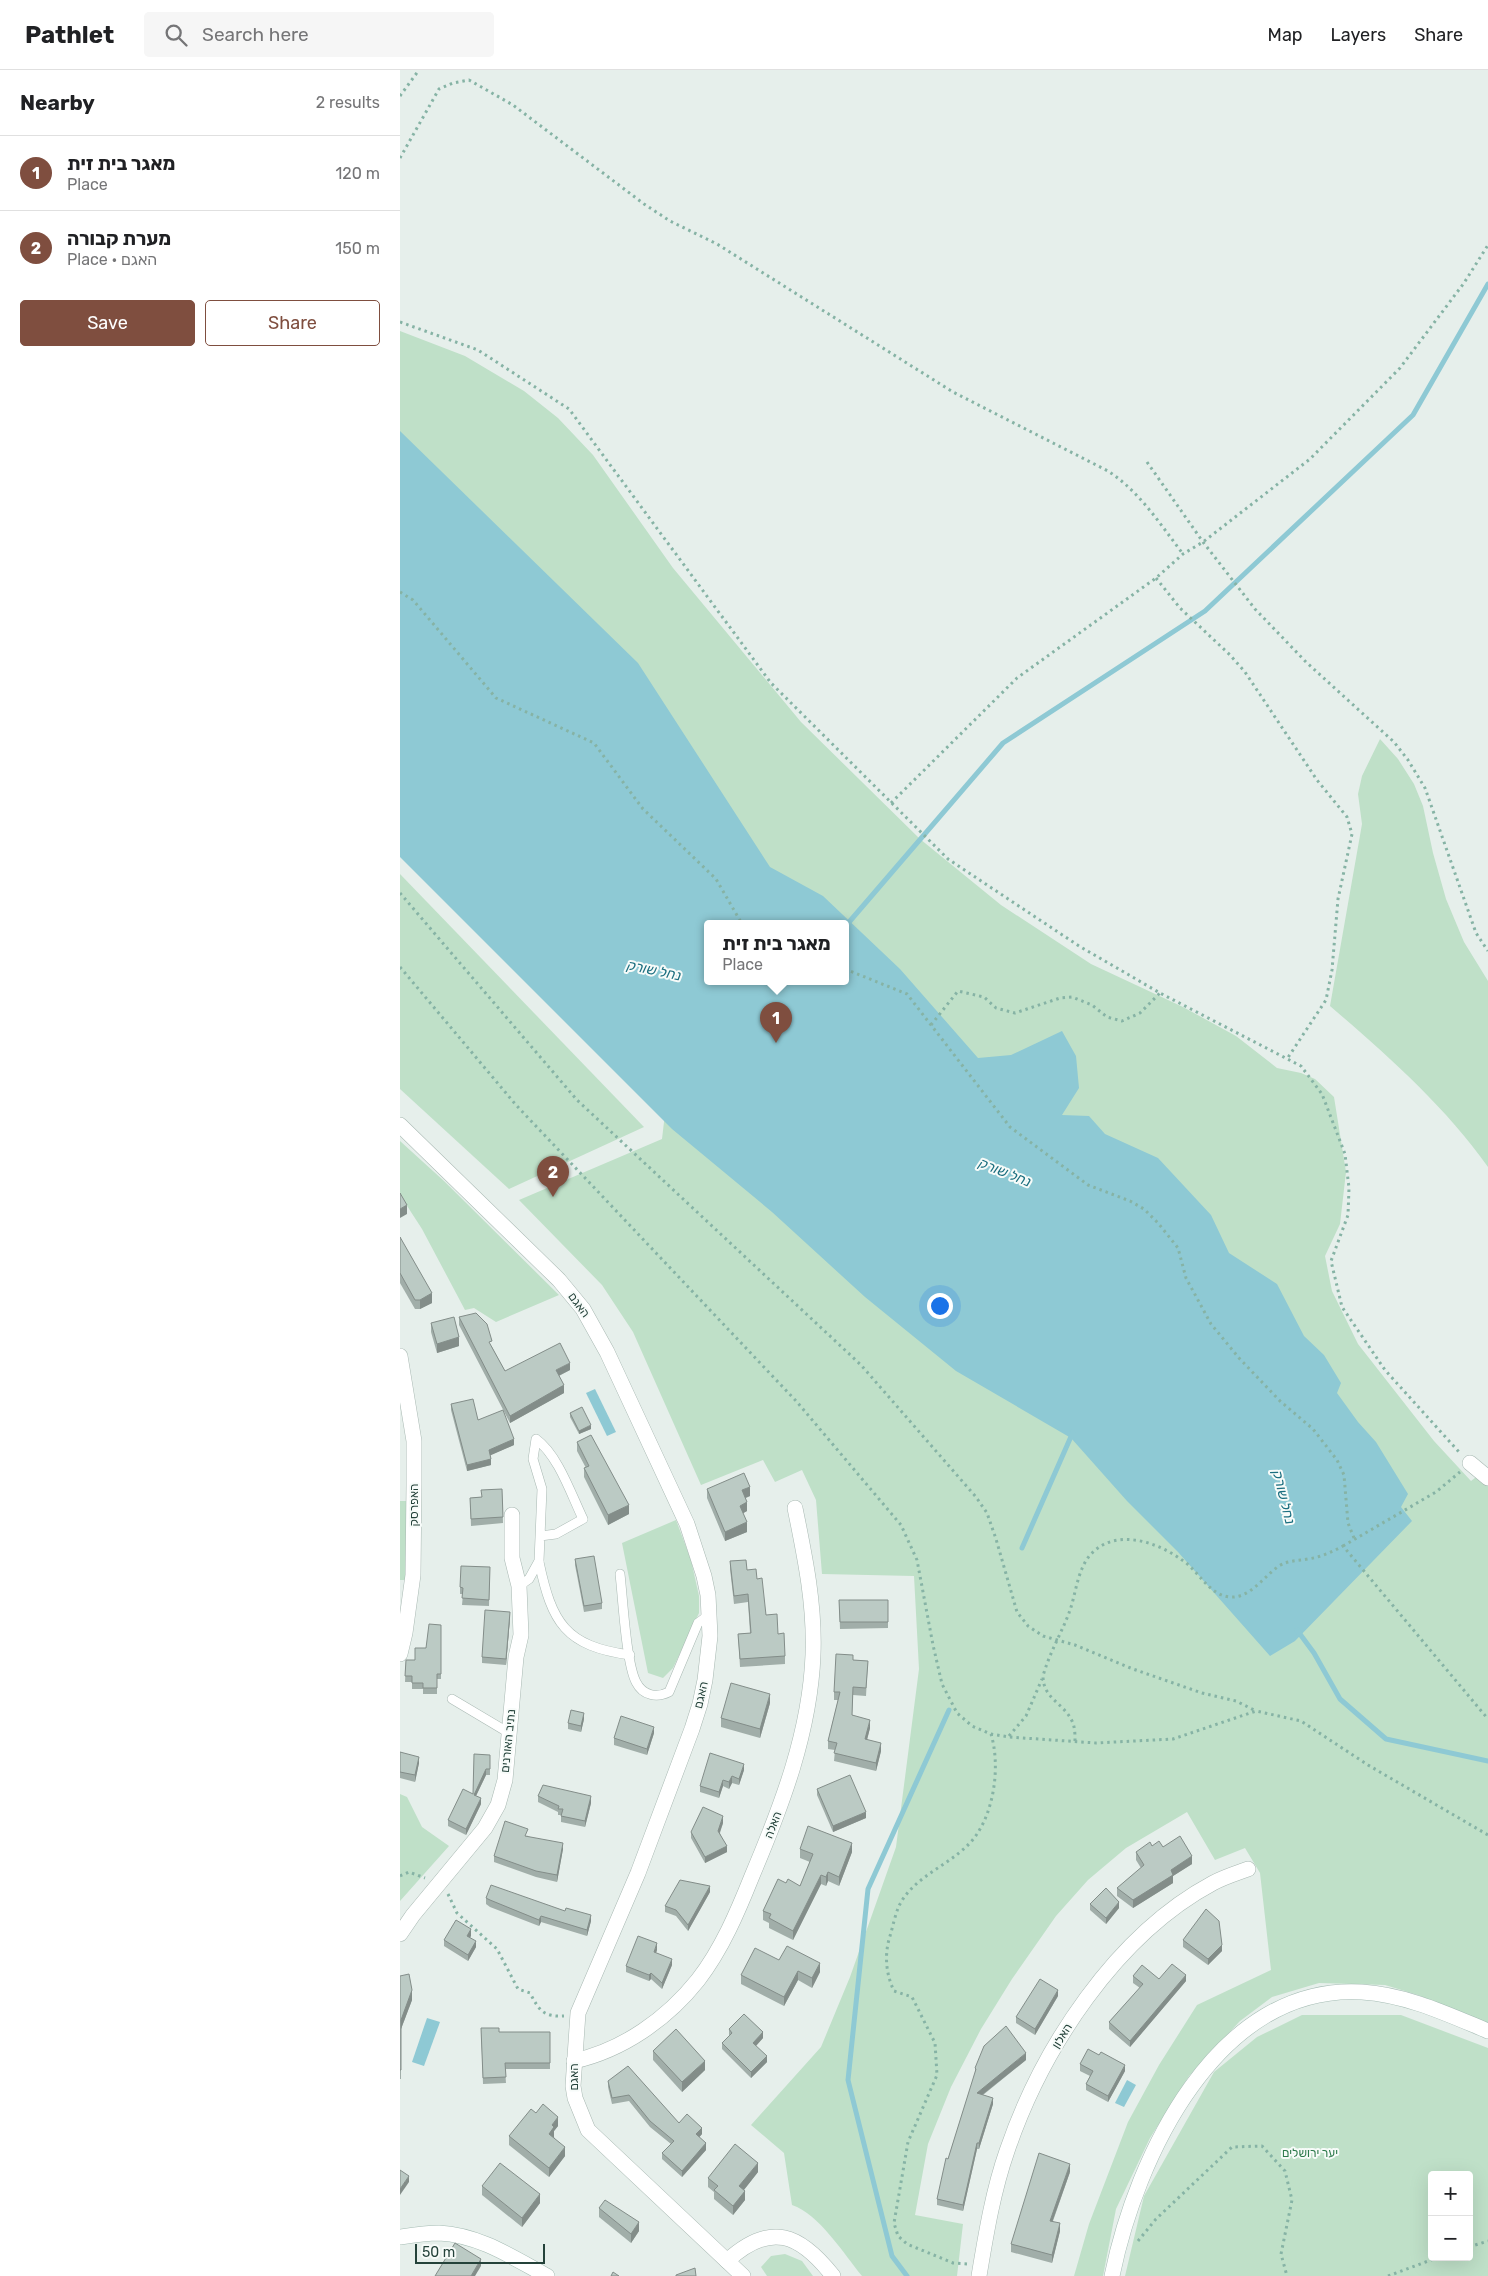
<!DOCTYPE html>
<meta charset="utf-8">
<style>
:root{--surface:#fff;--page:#f6f6f6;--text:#202124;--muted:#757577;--line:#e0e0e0;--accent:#7f4e3f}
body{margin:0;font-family:Rubik,Heebo,sans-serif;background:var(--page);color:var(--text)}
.controls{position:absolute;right:15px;bottom:15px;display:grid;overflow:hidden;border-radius:5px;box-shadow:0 5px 20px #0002}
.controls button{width:45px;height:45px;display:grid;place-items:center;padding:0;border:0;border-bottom:1px solid var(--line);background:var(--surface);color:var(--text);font:25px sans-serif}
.scale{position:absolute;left:15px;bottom:12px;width:130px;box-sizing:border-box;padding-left:5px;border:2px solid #24423a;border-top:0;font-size:14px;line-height:18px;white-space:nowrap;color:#24423a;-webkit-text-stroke:4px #f7fbf9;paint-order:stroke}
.you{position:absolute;left:539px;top:1235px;width:18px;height:18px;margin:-12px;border:4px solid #fff;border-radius:50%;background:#1a73e8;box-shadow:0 0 0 8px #1a73e833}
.badge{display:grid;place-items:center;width:32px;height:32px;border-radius:50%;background:var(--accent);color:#fff;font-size:16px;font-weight:700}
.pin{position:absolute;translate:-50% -41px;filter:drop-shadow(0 1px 2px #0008)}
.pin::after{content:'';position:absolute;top:26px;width:18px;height:15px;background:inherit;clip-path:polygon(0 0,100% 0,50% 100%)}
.popup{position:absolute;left:304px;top:850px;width:145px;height:65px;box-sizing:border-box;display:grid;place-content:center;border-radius:5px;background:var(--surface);filter:drop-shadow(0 1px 4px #0005);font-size:16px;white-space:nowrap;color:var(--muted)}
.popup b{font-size:19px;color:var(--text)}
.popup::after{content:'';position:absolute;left:50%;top:100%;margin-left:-10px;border:10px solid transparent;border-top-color:var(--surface)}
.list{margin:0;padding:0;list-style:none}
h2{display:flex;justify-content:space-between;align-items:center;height:65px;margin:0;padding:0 20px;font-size:21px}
h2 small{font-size:16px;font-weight:400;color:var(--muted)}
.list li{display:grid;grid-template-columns:32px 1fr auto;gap:15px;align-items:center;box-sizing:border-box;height:75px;padding:0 20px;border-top:1px solid var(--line)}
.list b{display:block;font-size:19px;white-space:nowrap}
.list p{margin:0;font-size:16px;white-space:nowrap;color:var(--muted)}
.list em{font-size:16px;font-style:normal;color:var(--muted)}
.actions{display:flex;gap:10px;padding:15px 20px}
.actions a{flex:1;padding:11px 0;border:1px solid var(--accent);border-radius:5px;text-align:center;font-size:18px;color:var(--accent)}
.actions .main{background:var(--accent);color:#fff}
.icon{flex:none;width:28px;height:28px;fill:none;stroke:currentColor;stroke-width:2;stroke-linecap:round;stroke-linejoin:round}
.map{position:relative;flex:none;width:1088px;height:2206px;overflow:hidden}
header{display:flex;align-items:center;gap:30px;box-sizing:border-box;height:70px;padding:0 25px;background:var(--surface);border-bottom:1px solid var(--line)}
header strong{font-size:24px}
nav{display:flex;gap:28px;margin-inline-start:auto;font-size:18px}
.search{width:350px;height:45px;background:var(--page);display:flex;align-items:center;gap:12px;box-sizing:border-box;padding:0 18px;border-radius:5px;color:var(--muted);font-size:19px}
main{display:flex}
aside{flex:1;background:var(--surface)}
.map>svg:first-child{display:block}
</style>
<header>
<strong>Pathlet</strong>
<div class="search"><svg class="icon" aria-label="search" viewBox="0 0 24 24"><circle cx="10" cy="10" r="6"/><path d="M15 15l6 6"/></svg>Search here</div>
<nav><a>Map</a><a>Layers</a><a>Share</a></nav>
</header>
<main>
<aside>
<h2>Nearby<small>2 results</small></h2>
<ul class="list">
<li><span class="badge">1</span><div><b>מאגר בית זית</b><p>Place</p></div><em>120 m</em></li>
<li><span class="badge">2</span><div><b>מערת קבורה</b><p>Place · האגם</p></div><em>150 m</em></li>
</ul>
<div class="actions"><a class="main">Save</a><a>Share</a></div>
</aside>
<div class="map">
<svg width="1088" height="2206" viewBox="0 0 1088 2206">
<rect width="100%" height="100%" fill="#e6efeb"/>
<!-- green -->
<g fill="#bfe0c8" fill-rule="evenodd">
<path d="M0,261l65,25 59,35 34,27 35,37 80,113 128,154 119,117 81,66 90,59 92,43 53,29 41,32 24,5 14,6 19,18 12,75 -6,52 -15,32 7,35 26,53 76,97 37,40 17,-13v556l-70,-29 -33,-10 -66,-2 -47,14 -32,24 -51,55 -39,62 -34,71 -13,67h-29l15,-52 39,-102 31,-57 38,-60 74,-35 -11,-97 -15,-25 -30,12 -28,-48 -61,36 -38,32 -32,36 -44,63 -31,50 -30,58 -23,57 -13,71 48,9 -6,52h-95c-18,-22 -43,-62 -70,-71l-8,-52 -33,-28 70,-78 29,-70 46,-130 23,-178 -5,-93 -92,-2 -6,-74 -14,-30 -27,12 -12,-22 -62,25 -68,-153 -31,-47 -83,-85 143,-61 25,-212 -287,-345zM307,854h138v58h-138z"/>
<path d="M980,669l18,20 16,25 9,22 10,47 13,46 18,43 24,39v186c-44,-62 -101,-112 -158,-161l32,-182 -4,-30 4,-18z"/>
<path d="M0,804l244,253 -135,62 -109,-100z"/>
<path d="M0,1071l44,40 115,114 -63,27 -22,-14 -9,2 -43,-81 -22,-34z"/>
<rect x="0" y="1431" width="6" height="79"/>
<path d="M276,1450l15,40 8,36v17l-26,55 -10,10 -15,-5 -26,-130z"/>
<path d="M0,1724l7,3 15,30 27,19 -49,55z"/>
<path d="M902,1945h99l87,33v228h-363l19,-80 70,-124 43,-35zM1032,2105h37v82h-37z"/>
<path d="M385,2184l17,7 11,15h-46l-6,-9 10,-11z"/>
</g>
<!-- water -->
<g fill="#8ec9d4" fill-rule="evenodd">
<path d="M0,361l238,232 132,204 53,29 77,73 78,89 33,-3 51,-24 14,25 3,32 -17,27 27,1 16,18 53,24 53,57 18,38 48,31 27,52 20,19 17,28 -4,10 21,29 18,20 32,52 -7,13 11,14 -117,120 -25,15 -92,-104 -51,-51 -56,-63 -115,-67 -91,-74 -93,-85 -100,-83 -272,-272zM445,854v58h-138v-58z"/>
<path d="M195,1319l21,43 -9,4 -21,-43z"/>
<path d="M27,1948l13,4 -16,44 -12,-4z"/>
<path d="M727,2010l9,5 -12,22 -9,-4z"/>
</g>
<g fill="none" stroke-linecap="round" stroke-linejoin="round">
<!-- stream -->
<g stroke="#8ec9d4" stroke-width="5">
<path d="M445,864l5,-13 153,-178 202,-132 208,-196 75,-131"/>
<path d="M622,1478l51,-116"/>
<path d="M897,1560l17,23 26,46 46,40 102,22"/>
<path d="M507,2206l-15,-20 -44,-176 20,-191 81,-179"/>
</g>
<!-- lane casing -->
<g stroke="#a8b8b2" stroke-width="10">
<g id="lane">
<path d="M139,1492c13,61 26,84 91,93"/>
<path d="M220,1504c3,26 6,88 16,108 7,14 21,16 33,10l29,-69 11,-8"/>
<path d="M119,1516l10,-7 10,-18 3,-72 -9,-30 3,-20c22,16 35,55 47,80l-27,15 -16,2"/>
<path d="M52,1629l57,34"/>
</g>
</g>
<!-- street casing -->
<g stroke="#a8b8b2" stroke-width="16">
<g id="street">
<path d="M0,1055l159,155 24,29 24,43 80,172 17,52 4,19 2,41 -5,44 -5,24 -8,25 -54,144 -60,140 -5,73 2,12 13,32 155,146"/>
<path d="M0,1286l14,85v44l-1,90 -8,58 -5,21"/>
<path d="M1070,1393l18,15"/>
<path d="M0,1864l13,-19 72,-87 13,-23 7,-25 11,-123 5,-22 -2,-49 -7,-28v-43"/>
<path d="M174,1991c49,-11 93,-42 124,-81 24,-31 40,-69 54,-104 30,-71 58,-144 61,-221 2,-50 -8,-98 -18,-147"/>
<path d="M327,2191c44,-40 73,-27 106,15"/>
<path d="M579,2206c7,-42 14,-85 28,-125 35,-103 109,-216 206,-268 11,-6 24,-10 35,-14"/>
</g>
</g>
<!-- secondary casing -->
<g stroke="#a4bbb3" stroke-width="16">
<g id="secondary">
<path d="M0,2167c13,-2 26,-4 39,-4 40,2 73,24 108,43"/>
<path d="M712,2206c24,-118 105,-293 250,-284 45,3 85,22 126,39"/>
</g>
</g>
<!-- path -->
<g stroke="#86b3a5" stroke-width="3" stroke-dasharray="2.5 4" stroke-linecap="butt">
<path d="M0,26l19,-26"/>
<path d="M0,88l39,-69 14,-6 16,-3 44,25 131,99 26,17 47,23 236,148 155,79c32,21 52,53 75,83"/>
<path d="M0,252l78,28 91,59 202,274 177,176 131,87 81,47 141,73 21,28 23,60 4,34 -1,27 -17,46 11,46 43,63 74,82"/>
<path d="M747,392l56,80 52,67 51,53 88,80 14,18 17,28 51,145 12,18"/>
<path d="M756,508l24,30 50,47 15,17 72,108 30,37 5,17 -14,65 -6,71 -6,30 -39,59"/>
<path d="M0,522l13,8 83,98 98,45 49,66 73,70 26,45"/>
<path d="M491,733l126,-125 139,-100 27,-24 20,-12 107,-83 90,-91 64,-85 24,-38"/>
<path d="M0,823l177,207 284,265 115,132 11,16 9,26 21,73 11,14 15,10 32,9 58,24 69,24 34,8 20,10"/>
<path d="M0,897l116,138 281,297 104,123 16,35 16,85 9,39 15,29 15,13 19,8 18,3 87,6 77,-4 83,-28 45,10 67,44 120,70"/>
<path d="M445,899l62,25 103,133 78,58 42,16 14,8 14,14 20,25 8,30 25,46 28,34 41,43 33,28 24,31 7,15 4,48 6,15"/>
<path d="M531,955l27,-34 26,6 12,11 19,5 45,-15 12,-1 20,8 15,12 15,4 18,-8 20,-20"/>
<path d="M943,1476l93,-54 24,-20"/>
<path d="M609,1666l17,-20 16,-37"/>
<path d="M675,1671c0,-7 0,-14 -3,-20 -8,-18 -29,-22 -29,-45 6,-22 18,-42 26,-63 7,-18 8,-45 23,-60 25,-25 65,-11 90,7 17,11 26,34 47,37 21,2 35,-21 50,-31 10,-6 18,-5 29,-7 13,-2 24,-7 35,-13l145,173"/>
<path d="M0,1806l9,-4 16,6"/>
<path d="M48,1824l9,19 40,36 21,40 12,4c9,17 13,24 34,23"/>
<path d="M738,2171l18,-22 76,-72 30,-1 23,25 7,29 -11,54 6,22"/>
<path d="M1069,2177l19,-6"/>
<path d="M567,2194l-14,-1 -46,-19 -9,-8 -4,-13 14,-81 29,-67 -2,-32 -23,-46 -18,-6c-8,-17 -10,-36 -4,-55 3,-10 5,-21 9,-30 15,-32 59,-43 78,-72 18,-27 23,-70 14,-100"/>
<path d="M988,2206l51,-19"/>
</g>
<!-- lane -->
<use href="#lane" stroke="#fff" stroke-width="9"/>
<!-- street -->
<use href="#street" stroke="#fff" stroke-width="15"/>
<!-- secondary -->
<use href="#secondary" stroke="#fff" stroke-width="15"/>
</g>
<!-- wall -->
<g fill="#a1aea9">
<path d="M0,1167l32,66 -12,6h-5l-15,-26z"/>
<path d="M59,1247l33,30 13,24 65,-1 -11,6 5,17 -54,30 -51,-98z"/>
<path d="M31,1253l28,23 -22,7 -6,-21z"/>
<path d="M51,1334l27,16 36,25 -24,10 1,10 -24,6 -16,-61z"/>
<path d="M170,1343l21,16 -12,5 -9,-17z"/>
<path d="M177,1372l52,72 -21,11 -24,-48v-9h2l-9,-17z"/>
<path d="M102,1419l1,34 -32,3 -1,-28 11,-1z"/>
<path d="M307,1419l43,7 -4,2 1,13 -4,2 4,19 -22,9 -18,-43z"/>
<path d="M175,1489l27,44v6l-18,3 -9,-47z"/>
<path d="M330,1491l17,9 10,9 9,36 12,19 7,22v8l-45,3 -2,-33 12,-1 -2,-31 -14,2 -4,-35z"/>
<path d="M90,1497l-1,39 -27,-1 1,-11h-3v-7z"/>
<path d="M439,1530h49v28l-48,1z"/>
<path d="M110,1548l-4,47 -24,-2v-6z"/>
<path d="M41,1555v54h-4v15h-14v-5h-11v-7h-7l1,-22h9l11,-12z"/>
<path d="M453,1590l15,1 -2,35 -13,-1 -1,20 18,13 -3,12 14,11 -5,20 -42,-10 1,-11 -7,-1v-8l10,-41h-4v-8z"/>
<path d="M370,1633l-10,35 -39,-11v-9z"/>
<path d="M184,1649l-3,13 -13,-3v-6z"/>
<path d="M254,1663l-7,22 -33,-10v-7z"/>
<path d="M0,1682l19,11 -4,19 -15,-4z"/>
<path d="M90,1685v20h-4l-10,21 5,8 -15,31 -18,-9v-6l25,-26z"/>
<path d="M344,1700l-5,15 -7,-2 -3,6 -6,-3 -4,12 -19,-6v-6z"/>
<path d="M417,1719l49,29 -33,14 -16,-37z"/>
<path d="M138,1726l53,7 -6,24 -24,-5v-7h-3v-3l-20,-10z"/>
<path d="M323,1753l-3,10 7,19 -22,11 -14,-25v-6z"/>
<path d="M128,1765l-1,1 36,13 -6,33 -21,-5 -42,-15v-6z"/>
<path d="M752,1776l11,1 29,17 -19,12v7l-40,25 -16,-12v-8l24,-20 -5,-8v-8z"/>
<path d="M400,1779l52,3 -13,34 -11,-5 -2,5 -5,-2 -28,56 -24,-12v-5l-6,-3v-9l23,-28 14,3 10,-24 -10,-4z"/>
<path d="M310,1822l-22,39 -12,-15 -11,-4v-6z"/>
<path d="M86,1828l105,23 -4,15 -46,-14 -2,4 -49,-19 -4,-3z"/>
<path d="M690,1834l29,4 -13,16 -16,-14z"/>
<path d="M71,1866l-1,1 6,10 -8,14 -24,-15v-6z"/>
<path d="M783,1870l39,11 -14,14 -25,-18z"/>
<path d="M257,1880l-1,3 16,12 -10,24 -11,-10 -2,2 -23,-9v-6z"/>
<path d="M379,1890l41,12 -8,16 -14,-8 -14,26 -43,-22v-9z"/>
<path d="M0,1906l12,24 -11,29v50h-1z"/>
<path d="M733,1906l53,5 -56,66 -21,-18v-7l31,-34 -7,-5z"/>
<path d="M658,1926l-23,39 -19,-12v-6z"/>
<path d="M81,1958l18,4h51v37h-45l1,14 -23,1z"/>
<path d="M329,1959l34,9 -7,8 11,16 -16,16 -29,-29v-6l7,-7z"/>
<path d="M253,1981l52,19 -23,22 -29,-32z"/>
<path d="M699,1985l26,16 -17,31 -22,-12v-6l4,-8 -10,-5v-7z"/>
<path d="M626,1990l-43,35 10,9 -14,45h-2l-14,62 -26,-6v-6l11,-40 27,-85v-6z"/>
<path d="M208,2011l71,42 23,11 -3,3 7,13 -24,27 -20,-18v-6l9,-9 -21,-17 -21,-26 -17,3 -4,-17z"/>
<path d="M136,2043l22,13 -4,5v6l11,19 -16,21 -40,-32v-9z"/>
<path d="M358,2102l-14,18 1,10 -12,15 -19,-16v-7l-6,-5v-9z"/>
<path d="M670,2102l-17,49 7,10 -8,32 -41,-11v-8z"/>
<path d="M82,2116l58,17 -18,24 -40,-32z"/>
<path d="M199,2138l40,23 -8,12 -32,-26z"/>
</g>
<!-- shaded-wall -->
<g fill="#838d89">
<path d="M7,1135v9l-7,4v-9z"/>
<path d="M32,1223v10l-12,6v-9z"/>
<path d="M59,1267v9l-22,7v-9z"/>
<path d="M170,1293v7l-14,7v-7z"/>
<path d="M164,1315v8l-54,30v-7z"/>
<path d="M191,1355v4l-12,5v-3z"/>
<path d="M114,1369v6l-25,11v-6z"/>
<path d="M91,1389v6l-24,6v-6z"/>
<path d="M350,1417v9l-8,3v-9z"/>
<path d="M347,1432v9l-7,4v-9z"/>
<path d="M229,1435v9l-21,11v-10z"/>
<path d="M347,1452v10l-22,9v-9z"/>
<path d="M110,1542v6l-4,47v-6z"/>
<path d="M370,1624v9l-10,35v-9z"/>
<path d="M184,1643v6l-3,13v-6z"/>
<path d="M470,1650v8l-5,19v-8z"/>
<path d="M254,1657v6l-7,22v-6z"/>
<path d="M481,1673v8l-5,20v-8z"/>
<path d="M19,1687v6l-4,19v-7z"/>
<path d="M344,1694v6l-5,15v-6z"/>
<path d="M86,1699v6l-12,25v-5z"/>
<path d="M332,1706v7l-3,6v-7z"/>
<path d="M323,1710v6l-4,12v-6z"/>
<path d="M191,1726v7l-6,24v-6z"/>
<path d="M81,1728v6l-15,31v-6z"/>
<path d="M466,1742v6l-33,14v-6z"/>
<path d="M323,1746v7l-5,14v-6z"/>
<path d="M163,1773v6l-6,33v-7z"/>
<path d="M452,1773v9l-13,34v-9z"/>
<path d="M327,1776v6l-22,11v-6z"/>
<path d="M792,1786v8l-19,12v7l-40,25v-8l38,-30z"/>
<path d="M428,1802v9l-2,5v-9z"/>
<path d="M421,1805v9l-28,56v-9z"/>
<path d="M310,1816v6l-22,39v-6z"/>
<path d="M719,1832v6l-13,16v-6z"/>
<path d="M191,1845v6l-4,15v-6z"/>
<path d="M141,1846v6l-2,4v-6z"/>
<path d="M71,1859v7l-4,6v-6z"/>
<path d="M76,1871v6l-8,14v-6z"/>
<path d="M257,1873v7l-3,8v-6z"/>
<path d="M822,1875v6l-14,14v-6z"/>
<path d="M272,1889v6l-10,24v-6z"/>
<path d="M420,1893v9l-8,16v-10z"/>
<path d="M398,1901v9l-14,26v-9z"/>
<path d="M251,1903v6l-2,2v-6z"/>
<path d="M786,1905v6l-56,66v-6z"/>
<path d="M12,1920v10l-11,29v-9z"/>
<path d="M658,1920v6l-23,39v-6z"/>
<path d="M363,1962v6l-10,11v-6z"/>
<path d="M626,1983v7l-49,39v-6z"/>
<path d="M367,1986v6l-16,16v-6z"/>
<path d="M305,1991v9l-23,22v-10z"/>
<path d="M725,1995v6l-17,31v-6z"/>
<path d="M593,2028v6l-14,45v-6z"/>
<path d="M158,2047v9l-4,5v6l-5,6v-9l3,-9z"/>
<path d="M302,2058v6l-6,7v-7z"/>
<path d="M306,2073v7l-24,27v-6z"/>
<path d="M577,2073v6l-14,62v-6z"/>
<path d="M165,2077v9l-16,21v-9z"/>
<path d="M358,2093v9l-19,24v-10z"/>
<path d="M670,2094v8l-20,56v-7z"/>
<path d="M9,2106v6l-9,13v-6z"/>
<path d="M345,2121v9l-12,15v-9z"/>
<path d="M140,2124v9l-18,24v-9z"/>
<path d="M239,2152v9l-8,12v-9z"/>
<path d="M660,2153v8l-8,32v-8z"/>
<path d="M81,2189v7l-6,10h-4z"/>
</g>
<!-- building -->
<g fill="#bbcac4" stroke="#838d89">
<path d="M0,1123l7,12 -7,4z"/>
<path d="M0,1167l32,56 -12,7h-5l-15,-27z"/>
<path d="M76,1243l11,11 5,17 -3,1 16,29 55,-28 10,20 -14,7 8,15 -54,31 -51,-99z"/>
<path d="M54,1247l5,20 -22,7 -6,-21z"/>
<path d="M73,1329l5,21 25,-10 11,29 -25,11 2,9 -24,6 -16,-61z"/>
<path d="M182,1337l9,18 -12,6 -9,-18z"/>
<path d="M191,1365l38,70 -21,10 -24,-47 5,-2 -12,-24z"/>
<path d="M344,1403l6,14 -8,3 5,12 -7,4 7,16 -22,10 -18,-43z"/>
<path d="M102,1419l1,28 -32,2 -1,-21 12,-1 -1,-7z"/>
<path d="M194,1486l8,47 -18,3 -9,-47z"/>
<path d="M346,1490l1,10 9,-1 1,10 5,-1 4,37 11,-1 1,20 6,-1 1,23 -45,3 -2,-25 13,-1 -3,-39 -14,2 -4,-35z"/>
<path d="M61,1496l29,1 -1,33 -27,-2 1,-10 -3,-1z"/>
<path d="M439,1530h49v22h-48z"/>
<path d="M85,1540l25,2 -4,47 -24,-2z"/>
<path d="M29,1554l12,1v49h-4v14h-14v-5h-11v-7h-7l1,-16h9v-12h11z"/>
<path d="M436,1584l17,1v5l15,1 -2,27 -13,-1 -1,28 18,5 -5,19 16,4 -5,20 -42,-10 3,-10 -9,-2 12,-49h-6z"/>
<path d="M331,1613l39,11 -10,35 -39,-11z"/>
<path d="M171,1640l13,3 -3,13 -13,-3z"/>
<path d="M221,1646l33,11 -7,22 -33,-11z"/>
<path d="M0,1682l19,5 -4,18 -15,-3z"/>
<path d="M310,1683l34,11 -5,15 -7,-3 -3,6 -6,-2 -4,12 -19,-6z"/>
<path d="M74,1684l16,1v14h-4l-12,26 7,3 -15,31 -18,-9 15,-31 10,5z"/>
<path d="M450,1705l16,37 -33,14 -16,-37z"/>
<path d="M143,1715l48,11 -6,25 -24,-5 2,-7h-5l1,-3 -21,-10z"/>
<path d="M303,1737l20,9 -5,15 9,15 -22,11 -14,-25z"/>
<path d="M105,1751l23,8 -3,7 38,7 -6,32 -21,-4 -42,-15z"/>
<path d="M408,1756l44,17 -13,34 -11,-5 -2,5 -5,-2 -28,56 -24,-13 2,-4 -8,-3 15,-32 8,4 2,-4 12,7 13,-32 -13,-5z"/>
<path d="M780,1766l12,20 -21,14 2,5 -40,25 -16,-12 27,-23 -8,-13 14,-10 2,4 7,-5 4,6z"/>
<path d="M280,1810l30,6 -22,39 -12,-15 -11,-4z"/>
<path d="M91,1815l74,26 1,-3 25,7 -4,15 -46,-14 -2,4 -49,-20 -4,-2z"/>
<path d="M706,1818l13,14 -13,16 -16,-14z"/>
<path d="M806,1839l13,12 3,24 -14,14 -25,-19z"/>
<path d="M56,1850l15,9 -4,7 9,5 -8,14 -24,-15z"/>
<path d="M238,1866l19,7 -3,9 18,7 -10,24 -11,-10 -2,2 -23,-9z"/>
<path d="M387,1876l33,17 -8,15 -14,-7 -14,26 -43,-22 14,-27 24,12z"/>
<path d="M772,1894l14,11 -56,66 -21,-19 34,-38 -10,-8 9,-11 17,14z"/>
<path d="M9,1904l3,16 -11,30v50h-1v-94z"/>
<path d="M640,1909l18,11 -23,39 -19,-12z"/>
<path d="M344,1944l19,18 -10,11 14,13 -16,16 -29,-29 10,-10 -3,-4z"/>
<path d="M606,1956l20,27 -49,40 16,5 -14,45h-2l-14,62 -26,-6 9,-41 2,1 28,-90 -1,-1 9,-22z"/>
<path d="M81,1958h18v4h51v31h-45l1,14 -23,1z"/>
<path d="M276,1959l29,32 -23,21 -29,-31z"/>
<path d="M688,1979l11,6 2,-3 24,13 -17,31 -22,-12 7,-13 -13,-7z"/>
<path d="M228,1996l51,57 8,-9 15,14 -6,6 10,9 -24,28 -20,-18 12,-12 -24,-20 -21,-26 -17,3 -4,-17z"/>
<path d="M143,2034l15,13 -6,8 2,2 -5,7 16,13 -16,21 -40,-32 22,-27 5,4z"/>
<path d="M335,2074l23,19 -19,23 6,5 -12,15 -19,-16 4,-4 -10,-8z"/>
<path d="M639,2083l31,11 -20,57 10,2 -8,32 -41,-11z"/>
<path d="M100,2093l40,31 -18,24 -40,-32z"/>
<path d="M0,2100l9,6 -9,13z"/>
<path d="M205,2130l34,22 -8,12 -32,-26z"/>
<path d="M55,2173l26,16 -10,17h-36z"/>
<path d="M295,2198l1,8h-20v-1z"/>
<path d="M213,2202l6,4h-8z"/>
</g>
<g text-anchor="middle" stroke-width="4" stroke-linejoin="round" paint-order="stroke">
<!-- street labels -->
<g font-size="12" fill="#24423a" stroke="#f7fbf9">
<text transform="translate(179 1235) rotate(54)" y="4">האגם</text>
<text transform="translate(14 1435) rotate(-90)" y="4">האפרסק</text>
<text transform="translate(301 1625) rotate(-77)" y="4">האגם</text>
<text transform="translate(108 1671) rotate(-84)" y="4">נתיב האורנים</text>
<text transform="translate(373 1755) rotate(-69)" y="4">האלה</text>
<text transform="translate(662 1966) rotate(-58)" y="4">האלון</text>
<text transform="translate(174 2007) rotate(-90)" y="4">האגם</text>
</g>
<!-- park labels -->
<g font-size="12" fill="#2d7a4b" stroke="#f7fbf9">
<text x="910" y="2087">יער ירושלים</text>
</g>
<!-- water labels -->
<g font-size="14" font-style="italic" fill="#1c6f80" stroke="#f7fbf9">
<text transform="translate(254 900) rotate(12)" y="5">נחל שורק</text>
<text transform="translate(605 1102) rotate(22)" y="5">נחל שורק</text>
<text transform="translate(884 1427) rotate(76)" y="5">נחל שורק</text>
</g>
</g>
</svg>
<div class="controls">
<button>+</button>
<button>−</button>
</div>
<div class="scale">50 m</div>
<div class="you"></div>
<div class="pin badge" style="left:376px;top:973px">1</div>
<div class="popup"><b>מאגר בית זית</b>Place</div>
<div class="pin badge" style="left:153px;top:1127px">2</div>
</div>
</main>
